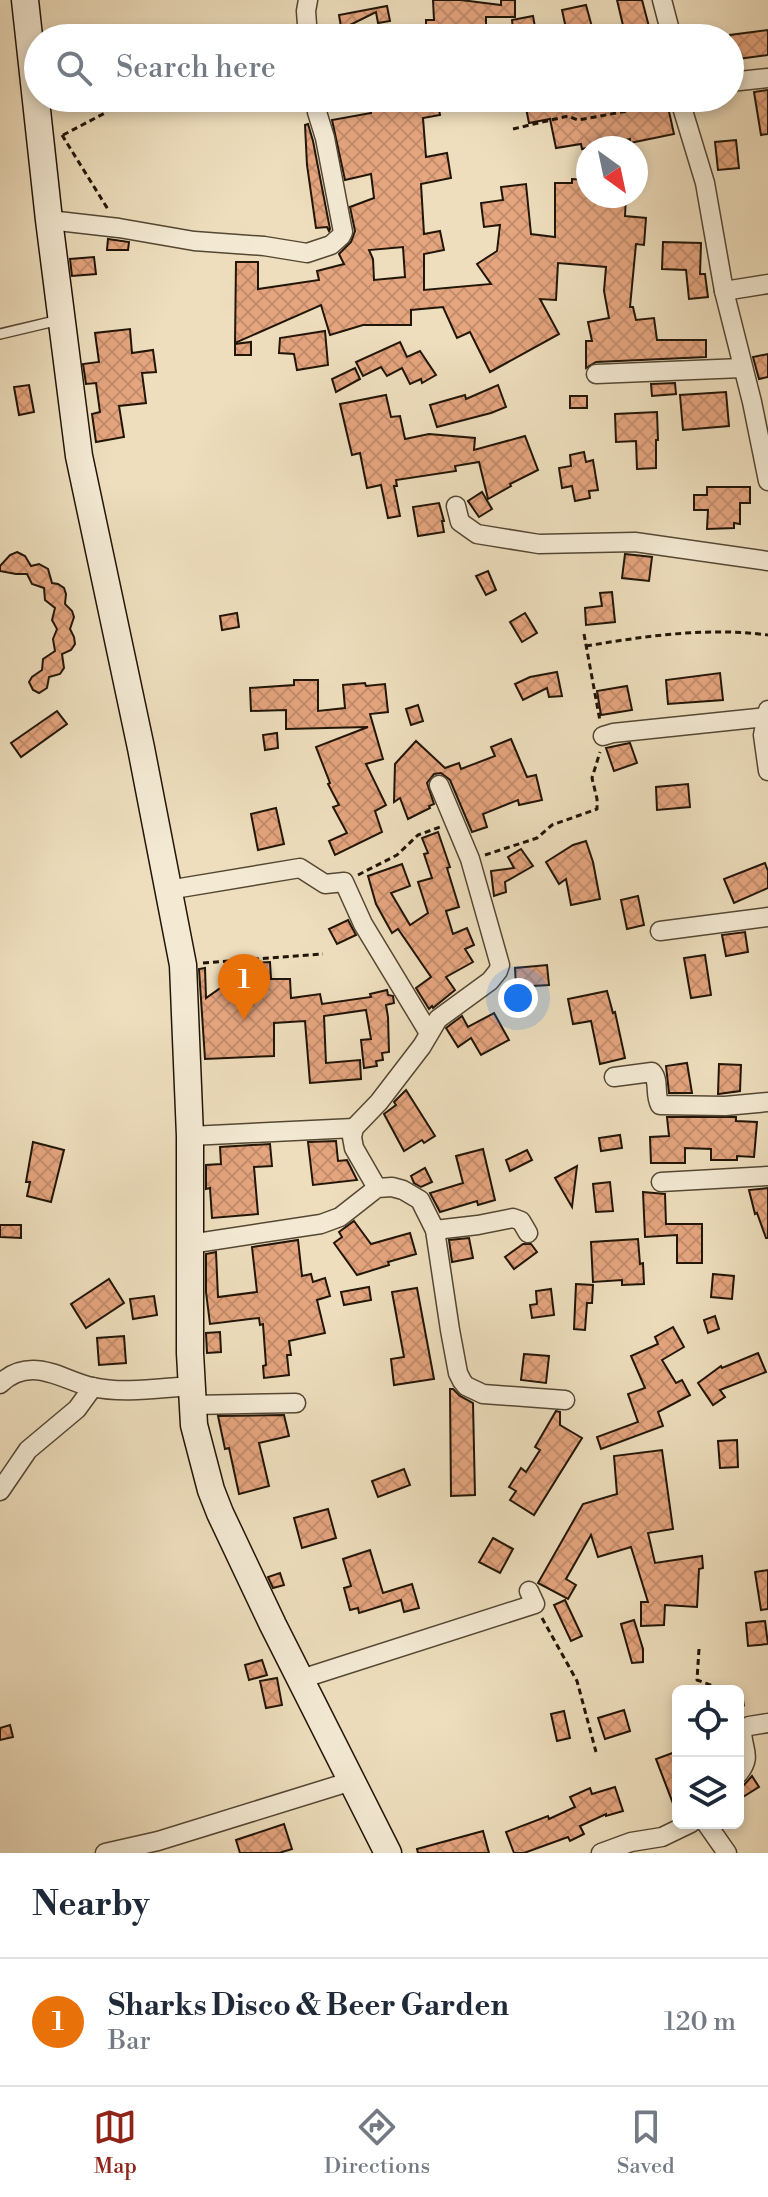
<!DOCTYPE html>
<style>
:root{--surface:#fff;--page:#f6f6f7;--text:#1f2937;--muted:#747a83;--line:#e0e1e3;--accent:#8f2418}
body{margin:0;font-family:"Libre Bodoni",serif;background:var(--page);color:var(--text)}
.controls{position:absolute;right:24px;bottom:24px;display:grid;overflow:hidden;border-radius:12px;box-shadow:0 4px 12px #0003}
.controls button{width:72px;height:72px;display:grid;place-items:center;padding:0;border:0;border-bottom:2px solid var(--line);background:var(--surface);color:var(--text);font:40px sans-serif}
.compass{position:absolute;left:576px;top:136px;width:72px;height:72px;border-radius:50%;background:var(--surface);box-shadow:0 4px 12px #0003;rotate:147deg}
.you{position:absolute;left:518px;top:998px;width:28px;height:28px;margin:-20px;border:6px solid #fff;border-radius:50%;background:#1a73e8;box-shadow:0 0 0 12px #1a73e833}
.badge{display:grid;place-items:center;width:52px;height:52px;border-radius:50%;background:var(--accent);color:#fff;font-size:26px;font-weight:700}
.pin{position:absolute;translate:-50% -66px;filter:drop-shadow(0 2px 4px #0008)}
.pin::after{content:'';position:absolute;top:42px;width:28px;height:24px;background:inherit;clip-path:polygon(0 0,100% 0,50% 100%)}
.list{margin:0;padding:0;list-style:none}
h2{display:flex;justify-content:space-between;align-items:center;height:104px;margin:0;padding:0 32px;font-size:34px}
h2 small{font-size:26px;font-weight:400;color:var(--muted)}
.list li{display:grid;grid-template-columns:52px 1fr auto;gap:24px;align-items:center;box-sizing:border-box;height:128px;padding:0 32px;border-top:2px solid var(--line)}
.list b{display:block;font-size:30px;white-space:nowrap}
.list p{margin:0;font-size:26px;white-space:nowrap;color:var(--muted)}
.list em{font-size:26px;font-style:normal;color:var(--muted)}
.icon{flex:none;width:44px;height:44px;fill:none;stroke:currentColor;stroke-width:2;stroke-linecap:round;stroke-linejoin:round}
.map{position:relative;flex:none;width:768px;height:1853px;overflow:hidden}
.search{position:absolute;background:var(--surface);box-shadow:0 4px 12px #0003;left:24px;right:24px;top:24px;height:88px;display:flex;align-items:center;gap:20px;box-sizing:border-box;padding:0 28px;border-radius:44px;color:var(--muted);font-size:30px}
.sheet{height:232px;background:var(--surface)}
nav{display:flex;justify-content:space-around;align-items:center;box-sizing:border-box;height:112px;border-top:2px solid var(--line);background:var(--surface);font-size:22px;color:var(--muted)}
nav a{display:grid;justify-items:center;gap:4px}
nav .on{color:var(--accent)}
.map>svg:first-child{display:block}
</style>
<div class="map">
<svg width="768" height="1853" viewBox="0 0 768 1853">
<defs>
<pattern id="building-cross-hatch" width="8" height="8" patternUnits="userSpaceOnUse" patternTransform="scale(2)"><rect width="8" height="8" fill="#e5a57f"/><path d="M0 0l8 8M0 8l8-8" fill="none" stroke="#c48d6c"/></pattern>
</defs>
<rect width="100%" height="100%" fill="#eedebd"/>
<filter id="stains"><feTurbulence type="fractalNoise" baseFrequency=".0025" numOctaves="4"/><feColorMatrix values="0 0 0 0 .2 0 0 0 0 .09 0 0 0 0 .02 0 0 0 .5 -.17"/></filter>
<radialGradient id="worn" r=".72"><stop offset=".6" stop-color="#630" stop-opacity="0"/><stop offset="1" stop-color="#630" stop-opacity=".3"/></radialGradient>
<!-- building -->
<g fill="url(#building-cross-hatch)" stroke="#211507" stroke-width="2" fill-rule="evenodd">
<path d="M433,0h28l40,5v-5h14v17h-29v21h-23l1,-6h-38v-12h8z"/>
<path d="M617,0h25l10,38h-26z"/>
<path d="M586,5l9,33h-27l-6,-28z"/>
<path d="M387,6l3,15 -12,2 -2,-11 -26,13 -9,2 -2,-12z"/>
<path d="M533,16l4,22h-23l-2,-18z"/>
<path d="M768,30v25l-38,5v-25z"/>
<path d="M768,90v44l-7,1 -7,-43z"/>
<path d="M369,98h68l3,17 -17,3 3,39 21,-4 4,25 -30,6 3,50 16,-3 4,19 -20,4v36l67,-6 -14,-20 20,-13 3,-26 -16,2 -3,-24 22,-3 -2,-13 25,-3 5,50 24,3v-54h17v-4l16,1v16h38l-1,20 21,2 -2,27 -8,-1 -6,63h3l3,13 18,-2 3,22h49v17l-110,5 -10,6v-27h6l-4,-19 21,-4 -5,-27 2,-24 -48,-4 -2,37 -16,-1 19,35 -69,38 -20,-40 -13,6 -14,-31 -32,3v15h-48l-33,10 -9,-30 -86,38 1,-81h22v27l61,-9 -2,-9 27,-7 -5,-10 12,-12 4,-11 -5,-24 24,-9 -3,-24 -26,6 -13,-60 39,-7zM403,247l2,30 -31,3 -1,-21 -4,-9z"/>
<path d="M524,98h142l8,36 -44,9v-4l-48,10 -1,-5 -25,4 -6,-29 -21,4z"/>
<path d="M308,124l5,17 17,88 -1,2 -2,-4 -11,1 -9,-63 -2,-40z"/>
<path d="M736,140l3,28 -21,2 -3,-28z"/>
<path d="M108,239l21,3 -1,8h-21z"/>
<path d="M663,242l38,1 -1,31h5l3,23 -19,2 -3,-29 -24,-1z"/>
<path d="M94,257l2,17 -24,2 -2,-17z"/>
<path d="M130,329l2,24 21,-3 3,22 -14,1 4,30 -27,3 5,31 -28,5 -4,-28 8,-2 -4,-29 -10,1 -3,-20 16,-2 -4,-29z"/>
<path d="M325,331l3,34 -31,5 -3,-16 -15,-1 1,-15z"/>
<path d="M251,342v13h-16v-11z"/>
<path d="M400,342l7,15 13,-6 16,24 -14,8 -1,-4 -11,5 -8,-16 -15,8 -6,-9 -18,9 -7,-14z"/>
<path d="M768,354v23l-9,2 -6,-22z"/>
<path d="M355,368l5,11 -24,13 -4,-13z"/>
<path d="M675,383l1,11 -24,2 -1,-12z"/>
<path d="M29,385l5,27 -15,3 -5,-28z"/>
<path d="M498,385l8,22 -15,6 -54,14 -7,-22 35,-10 1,4z"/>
<path d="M726,392l3,34 -46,4 -3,-35z"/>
<path d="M386,395l5,22 9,-1 5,23 24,-5 46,4 -1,12 51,-14 13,34 -28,14 1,2 -23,13 -9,-37 -24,4 1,5 -60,9 1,6h-3l6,30 -12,2 -7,-33 -14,3 -7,-35 -8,2 -12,-51z"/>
<rect x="570" y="396" width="17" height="12"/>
<path d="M657,412l1,28h-2v28l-19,1 -1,-28 -20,1 -1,-28z"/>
<path d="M584,452l2,10 7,-2 5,30 -9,1 1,7 -15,3 -3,-15 -10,2 -3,-20 12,-2 -1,-11z"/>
<path d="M707,487h43v16h-10v21l-6,-1v5l-27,1 1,-19h-14v-15h13z"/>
<path d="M482,492l10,17 -13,8 -11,-16z"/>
<path d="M439,503l5,18h-2l2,11 -26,4 -5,-29z"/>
<path d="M17,552l8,4 6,10 8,-2 9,5 4,14 6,1 6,4 2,6 -1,10 7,7 2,6 -4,12 4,8 1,7 -4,6 -9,4 2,14 -4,6 -11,3 -2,11 -8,5 -6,-3 -4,-8 3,-5 10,-7 1,-11 12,-8 -2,-12 4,-10 -5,-9 3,-12 -10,-8 -1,-12 -12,-4 -5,-10h-11l-16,-3v-5l10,-11z"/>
<path d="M625,554l27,3 -3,24 -27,-3z"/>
<path d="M488,571l8,19 -10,5 -10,-19z"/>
<path d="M612,592l3,30 -29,3 -1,-17 17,-2 -2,-13z"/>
<path d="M237,613l2,14 -17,3 -2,-14z"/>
<path d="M525,613l12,20 -15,9 -12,-20z"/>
<path d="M557,672l5,24 -13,1 -2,-9 -24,12 -8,-16 15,-7z"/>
<path d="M720,673l3,27 -55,4 -2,-24z"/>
<path d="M294,680h24v31l27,-3 -2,-23 22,-2 1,3 19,-2 3,28 -18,2 13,45 -17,5 20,41 -11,6 7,21 -47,23 -6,-14 18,-8 -14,-26 6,-2 -11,-21 2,-1 -14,-36 52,-20 -82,2v-19l-35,1 -1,-23 44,-3z"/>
<path d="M627,686l5,24 -31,5 -4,-24z"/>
<path d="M418,705l5,16 -12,4 -5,-16z"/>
<path d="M57,711l10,13 -46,33 -10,-14z"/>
<path d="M277,733l1,15 -13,2 -2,-15z"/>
<path d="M511,739l16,38 9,-2 6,25 -23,5 -1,-5 -35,14 4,13 -15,5 -22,-52 -9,-7 -7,1 -7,9 7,21 -5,2 1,2 -22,11 -8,-21 -6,4 1,-38 21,-23 29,27 14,-5 2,6 34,-13 -4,-9z"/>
<path d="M630,743l7,20 -23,8 -8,-23z"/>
<path d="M688,784l2,23 -33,3 -1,-23z"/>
<path d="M276,808l8,36 -26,6 -7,-36z"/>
<path d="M438,832l12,35 -3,1 12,39 -13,4 7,23 14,-6 7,17 -9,4 8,13 -27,15 9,13 -22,18 -1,-2 -3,3 -13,-21 15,-11 -33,-48 -6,4 -16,-29 -8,-28 34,-12 8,22 -19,7 19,32 18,-12 -10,-31 14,-4 -8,-24 4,-1 -6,-15z"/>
<path d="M586,841l7,21 7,37 -29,6 -5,-26 -7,5 -13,-22 27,-17z"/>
<path d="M521,849l12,17 -28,16 1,10 -12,4 -3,-25 23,-3 -6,-11z"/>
<path d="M765,863l3,8v17l-34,15 -10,-24z"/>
<path d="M638,896l6,29 -17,4 -6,-29z"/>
<path d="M348,920l8,15 -19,9 -8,-15z"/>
<path d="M745,932l3,20 -22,4 -4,-21z"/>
<path d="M705,955l6,40 -20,3 -7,-40z"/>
<path d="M270,962l1,17h19l1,19 29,-4 2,10 49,-7 -1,-3 17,-4 1,5 5,1 1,7 -8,2 2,12 1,35 -7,1 1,7 -7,1 1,5 -13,2 -3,-28 10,-1 -5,-29 -42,6 2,47 34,-3 1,19 -51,4 -5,-62 -31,2v33l-69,3 -6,-90 6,-1 1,30 30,-21v-13z"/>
<path d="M547,965l2,20 -33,2 -1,-19z"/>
<path d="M607,991l6,22 2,-1 10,46 -25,6 -9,-43 -18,3 -5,-25z"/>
<path d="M494,1013l15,27 -28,15 -10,-17 -13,9 -12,-19 16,-12 6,11z"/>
<path d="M687,1063l5,30h-23l-3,-27z"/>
<path d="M719,1064l22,1 -1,26 -22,3z"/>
<path d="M406,1090l29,46 -11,7 -2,-3 -18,11 -20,-37 12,-9 -2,-3z"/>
<path d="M667,1117h69v4l21,1 -3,35 -17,-1v4h-26v-11l-26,-1v15h-34l-1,-26 19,-1z"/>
<path d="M620,1135l2,13 -21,3 -2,-13z"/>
<path d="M336,1141l2,20 9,-1 10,20 -44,5 -5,-43z"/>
<path d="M33,1142l31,8 -13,52 -24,-6 3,-14h-4z"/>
<path d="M270,1144l2,22 -18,1 4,47 -46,4 -2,-30 -4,1v-24l15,-1 -1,-17z"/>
<path d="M483,1149l12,51 -17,5 -1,-4 -37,11 -10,-19 33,-10 -7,-27z"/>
<path d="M527,1150l5,10 -22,11 -4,-11z"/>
<path d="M577,1166l-5,41 -17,-29z"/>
<path d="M425,1168l7,14 -11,5 -7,-4 -3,-7z"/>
<path d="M610,1182l3,29 -17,1 -3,-28z"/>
<path d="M768,1188v50h-2l-9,-25 -2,1 -6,-24z"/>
<path d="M643,1192l22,2 1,30h36v39h-25v-28l-32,2z"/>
<path d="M354,1221l17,23 39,-11 6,21 -28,8 1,3 -32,10 -23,-32 8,-6 -3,-5z"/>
<path d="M0,1225h21v13l-21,-1z"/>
<path d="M469,1238l4,20 -21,4 -3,-22z"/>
<path d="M638,1239l2,25 3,-1 1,21 -22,1v-5l-29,2 -2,-40z"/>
<path d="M298,1240l4,36 9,-2 2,8 12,-4 5,18 -13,4 8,33 -36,8 2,14h-4l2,20 -25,3 -1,-12 3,-1 -3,-41 -3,1 -1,-7 -49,6 -4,-32v-38l10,-2 2,45 39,-5 -5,-45z"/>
<path d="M523,1244h8l6,8 -23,17 -9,-12z"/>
<path d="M713,1274l21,2 -2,23 -21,-2z"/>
<path d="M109,1279l15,24 -38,25 -15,-24z"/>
<path d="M576,1284l17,1 -1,18h-5l-2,27 -11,-1z"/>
<path d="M369,1287l2,13 -27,5 -3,-13z"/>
<path d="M417,1288l17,91 -40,6 -3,-26 13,-2 -12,-65z"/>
<path d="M551,1289l3,26 -22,3 -2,-13 7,-1 -1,-13z"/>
<path d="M154,1296l3,19 -24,4 -3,-20z"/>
<path d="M715,1316l4,13 -11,4 -4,-13z"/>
<path d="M673,1327l11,20 -22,13 14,23 6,-3 8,15 -32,17 5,14 -62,23 -4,-12 41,-15 -10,-28 17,-6 -14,-32 27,-12 -3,-7z"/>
<path d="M220,1332l1,20 -14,1 -1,-20z"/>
<path d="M124,1336l2,27 -27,2 -2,-27z"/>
<path d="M758,1353l8,19 -46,18 5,7 -12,8 -15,-22 23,-17 1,2z"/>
<path d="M524,1354l25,2 -3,27 -25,-3z"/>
<path d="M450,1389h3l7,7 13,7 2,92 -24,1z"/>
<path d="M556,1411l4,1v13l22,13 -48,77 -24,-15 6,-9 -7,-4 12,-19 5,4 14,-22 -5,-3z"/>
<path d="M284,1415l5,21 -30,7 10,43 -30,8 -10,-46 -4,1 -7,-33z"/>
<path d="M737,1440l1,27 -18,1 -2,-27z"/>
<path d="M662,1450l11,79 -25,4 7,30 47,-7 1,12 -4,1 -2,38 -32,-2 -1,20 -23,1v-24h7l-17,-55 -33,10 -7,-22 -25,44 10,6 -8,14 -30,-16 45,-79 34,-10 -3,-38z"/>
<path d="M404,1469l6,16 -32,12 -6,-16z"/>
<path d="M328,1509l8,29 -34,10 -8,-30z"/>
<path d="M493,1538l20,11 -13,24 -21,-11z"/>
<path d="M370,1550l13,43 29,-9 7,24 -15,4 -3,-12 -42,13 -1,-5 -8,2 -6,-22 7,-2 -8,-27z"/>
<path d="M768,1570v39l-7,1 -6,-38z"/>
<path d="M280,1573l4,12 -11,3 -5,-11z"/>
<path d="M565,1600l17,36 -11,5 -17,-36z"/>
<path d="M634,1620l9,29v13l-11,1 -11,-39z"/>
<path d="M765,1621l3,23 -20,2 -2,-23z"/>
<path d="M262,1660l5,15 -18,5 -4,-15z"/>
<path d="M277,1678l5,27 -16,3 -6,-27z"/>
<path d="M624,1710l6,21 -25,8 -7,-21z"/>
<path d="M564,1711l6,27 -13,3 -6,-27z"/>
<path d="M10,1725l3,12 -13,3v-12z"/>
<path d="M678,1751v63h-1l-21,-55z"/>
<path d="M752,1776l7,11 -21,13v-14l6,-1z"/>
<path d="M615,1787l8,24 -17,5v-2l-26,12 4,8 -14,7 -2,-4 -44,16h-10l-8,-21 42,-16 1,3 26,-12 -5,-10 20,-9 2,6z"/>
<path d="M284,1824l8,25 -13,4h-39l-4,-13z"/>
<path d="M483,1831l6,22h-71l-1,-4z"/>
</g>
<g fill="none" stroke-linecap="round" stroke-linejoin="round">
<!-- lane casing -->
<g stroke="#544734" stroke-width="12">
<path id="lane" d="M0,334l59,-14"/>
</g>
<!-- street casing -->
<g stroke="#544734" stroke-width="21">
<g id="street">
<path d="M308,0l-2,11 2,27"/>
<path d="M662,0l10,38"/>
<path d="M730,82l38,-4"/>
<path d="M683,98l-2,6 24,79 19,108 28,111 16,79"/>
<path d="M49,220l70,8 75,13 70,5 43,7 24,-8 10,-9 2,-4 -18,-94 -8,-26 -1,-14"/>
<path d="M724,291l44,-7"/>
<path d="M596,374l146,-6"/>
<path d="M456,506l4,16 17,12 62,10 96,-2 133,19"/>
<path d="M768,710l-5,25 5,36"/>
<path d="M603,736l10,-3 153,-16"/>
<path d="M168,890l132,-22 25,16 19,-2 19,42 66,109"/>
<path d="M660,931l108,-14"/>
<path d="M614,1077l38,-5c8,9 2,22 8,33l65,1 43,-4"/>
<path d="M190,1136l164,-8"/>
<path d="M661,1182l107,-6"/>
<path d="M377,1188l-23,-40 -2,-11 2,-9 25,-26 43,-56 16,-27 52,-38 8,-10 2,-6 -30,-106 -31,-74"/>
<path d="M435,1230l43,-5 35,-7 8,3 7,12"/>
<path d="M190,1244l131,-20 19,-7 37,-29 15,-1 11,3 17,10 15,30 15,100 8,43 4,8 4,5 17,8 82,6"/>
<path d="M0,1384c9,-9 20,-14 33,-14 20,0 40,13 59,17 32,7 67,1 99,-1"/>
<path d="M192,1405l104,-2"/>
<path d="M0,1491l28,-41 49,-41 16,-22"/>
<path d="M301,1679l234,-75 -6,-13"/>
<path d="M738,1774c15,-18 4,-24 4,-44l7,-4 19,-3"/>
<path d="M706,1823l21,30"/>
<path d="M105,1853l53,-12 194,-60"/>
<path d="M601,1853l30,-11 31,-5 29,-14"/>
</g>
</g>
<!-- secondary casing -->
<g stroke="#211507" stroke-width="29">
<path id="secondary" d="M25,0l24,220 30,236 62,292 42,217 7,171v217l4,72 17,65 9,23 53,112 115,228"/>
</g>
<!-- path -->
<g stroke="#211507" stroke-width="3" stroke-dasharray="6 4" stroke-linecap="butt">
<path d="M245,38c15,-7 30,-5 47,-2"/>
<path d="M513,129l55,-13 10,4 88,-16"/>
<path d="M62,135l47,76"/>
<path d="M63,135l42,-22 14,-15"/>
<path d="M584,634l16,87"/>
<path d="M586,646c60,-10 121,-19 182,-11"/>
<path d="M485,855l52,-17 15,-13 45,-16v-10l-5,-21 8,-26"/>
<path d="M358,875l39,-20 21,-20 22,-8"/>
<path d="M203,963l120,-9"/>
<path d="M542,1618l35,63 19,71"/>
<path d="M699,1649l-2,31 30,11"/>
<path d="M738,1692l4,5 2,13"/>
</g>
<!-- lane -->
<use href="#lane" stroke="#f4ead4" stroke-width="9"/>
<!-- street -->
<use href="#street" stroke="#f4ead4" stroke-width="18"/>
<!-- secondary -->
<use href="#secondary" stroke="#f4ead4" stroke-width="26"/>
</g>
<rect width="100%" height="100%" filter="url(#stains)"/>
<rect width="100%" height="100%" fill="url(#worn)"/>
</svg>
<div class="controls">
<button><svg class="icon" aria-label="locate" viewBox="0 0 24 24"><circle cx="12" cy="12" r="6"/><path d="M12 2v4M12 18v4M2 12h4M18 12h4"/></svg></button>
<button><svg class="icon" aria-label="layers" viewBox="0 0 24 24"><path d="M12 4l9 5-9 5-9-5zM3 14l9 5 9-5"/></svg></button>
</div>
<svg class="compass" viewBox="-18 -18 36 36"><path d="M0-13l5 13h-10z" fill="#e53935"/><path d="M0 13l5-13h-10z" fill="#747a83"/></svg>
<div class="you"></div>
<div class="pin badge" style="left:244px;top:1020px;background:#e8710a">1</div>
<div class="search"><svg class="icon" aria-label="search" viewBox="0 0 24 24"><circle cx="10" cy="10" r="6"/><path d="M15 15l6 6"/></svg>Search here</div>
</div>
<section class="sheet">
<h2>Nearby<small></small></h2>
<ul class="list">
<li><span class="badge" style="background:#e8710a">1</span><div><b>Sharks Disco &amp; Beer Garden</b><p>Bar</p></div><em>120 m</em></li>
</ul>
</section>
<nav>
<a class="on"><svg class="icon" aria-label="map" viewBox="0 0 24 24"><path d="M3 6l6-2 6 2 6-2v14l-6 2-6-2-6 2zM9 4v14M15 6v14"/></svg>Map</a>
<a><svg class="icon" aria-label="directions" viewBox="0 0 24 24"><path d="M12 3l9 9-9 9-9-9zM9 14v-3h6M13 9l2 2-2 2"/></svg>Directions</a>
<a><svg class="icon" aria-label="saved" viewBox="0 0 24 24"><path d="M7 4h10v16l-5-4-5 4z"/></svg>Saved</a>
</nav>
